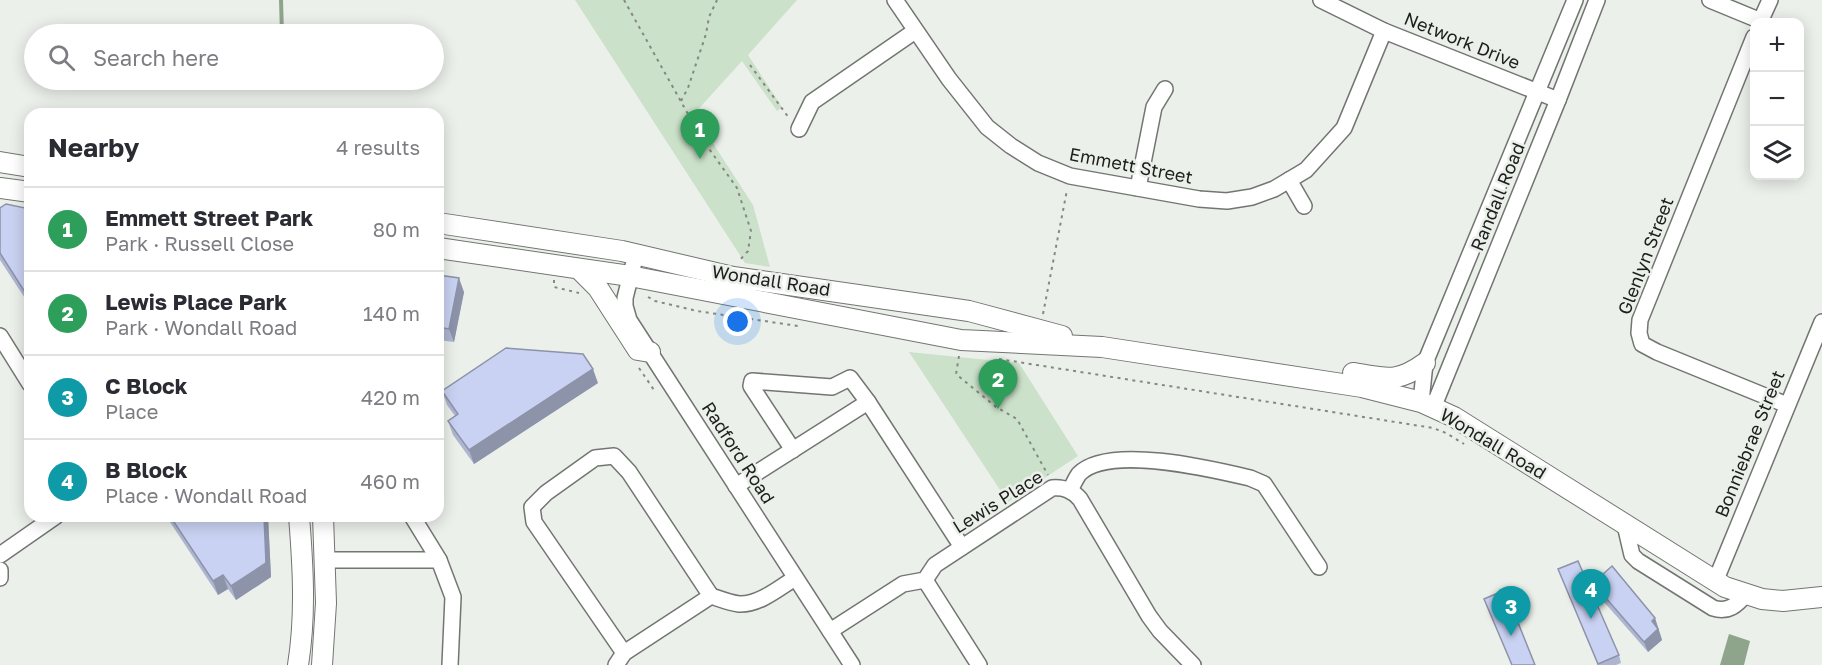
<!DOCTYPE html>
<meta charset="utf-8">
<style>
:root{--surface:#fff;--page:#f7f7f7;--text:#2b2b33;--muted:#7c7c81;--line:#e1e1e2;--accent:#4557cb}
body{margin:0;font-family:"Golos Text",sans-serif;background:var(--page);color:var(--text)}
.controls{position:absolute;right:18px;top:18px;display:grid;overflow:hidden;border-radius:12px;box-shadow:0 3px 15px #0003}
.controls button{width:54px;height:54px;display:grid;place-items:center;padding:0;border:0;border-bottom:2px solid var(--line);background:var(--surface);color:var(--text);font:30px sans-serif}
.you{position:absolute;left:738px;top:322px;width:21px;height:21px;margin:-15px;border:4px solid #fff;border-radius:50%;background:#1a73e8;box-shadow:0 0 0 9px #1a73e833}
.badge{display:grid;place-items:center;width:39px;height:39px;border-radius:50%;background:var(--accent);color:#fff;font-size:20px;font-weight:700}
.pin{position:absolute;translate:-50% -50px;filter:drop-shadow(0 2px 3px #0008)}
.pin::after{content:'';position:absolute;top:32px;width:21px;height:18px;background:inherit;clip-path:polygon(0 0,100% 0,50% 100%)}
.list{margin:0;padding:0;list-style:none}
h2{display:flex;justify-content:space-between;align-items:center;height:78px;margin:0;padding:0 24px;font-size:26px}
h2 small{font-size:20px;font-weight:400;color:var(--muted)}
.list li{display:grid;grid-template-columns:39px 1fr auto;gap:18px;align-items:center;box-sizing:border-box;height:84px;padding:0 24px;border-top:2px solid var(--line)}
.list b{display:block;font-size:22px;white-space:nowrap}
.list p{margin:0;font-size:20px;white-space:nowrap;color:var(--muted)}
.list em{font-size:20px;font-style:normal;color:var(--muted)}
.icon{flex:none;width:33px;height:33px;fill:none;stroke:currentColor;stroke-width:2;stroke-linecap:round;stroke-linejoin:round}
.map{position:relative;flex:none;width:1822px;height:665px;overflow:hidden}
.search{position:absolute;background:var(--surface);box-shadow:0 3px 15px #0003;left:24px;top:24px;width:420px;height:66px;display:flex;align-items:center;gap:15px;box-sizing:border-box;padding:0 21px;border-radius:33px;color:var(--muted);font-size:22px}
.panel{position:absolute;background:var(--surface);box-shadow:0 3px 15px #0003;left:24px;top:108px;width:420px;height:414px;border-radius:18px}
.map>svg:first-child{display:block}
</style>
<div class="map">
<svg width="1822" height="665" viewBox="0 0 1822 665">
<rect width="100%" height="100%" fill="#ecf0eb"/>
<!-- green -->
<g fill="#cbe1c9">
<path d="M575,0h222l-49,55 34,52 -5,4 -35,-50 -48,53 59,91 17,62 -25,-4z"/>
<path d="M909,352l110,11 59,93 -70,46z"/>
</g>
<!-- water -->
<path fill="#8ea58b" d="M1729,634l21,7 -6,24h-24z"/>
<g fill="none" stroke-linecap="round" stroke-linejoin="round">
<!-- stream -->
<path stroke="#8ea58b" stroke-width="4" d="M281,0l1,34"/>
<!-- minor casing -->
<g stroke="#727671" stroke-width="18">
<g id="minor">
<path d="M895,0l54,79 38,48 24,19 27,17 32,13 129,23 28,2 25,-4 22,-8 32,-19 38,-42 40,-97"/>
<path d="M1321,0l63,31 174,69"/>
<path d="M1710,0l51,21"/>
<path d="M1760,22l10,-22"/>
<path d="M1754,37l-114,283 -1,13 3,11 15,8 130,53"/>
<path d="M799,129l13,-27 103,-71"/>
<path d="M1289,180l15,26"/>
<path d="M1138,188l16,-81 11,-18"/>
<path d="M636,254l-11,44v8l4,14 223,345"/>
<path d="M0,336l30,48"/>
<path d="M1421,402l4,-39 150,-363"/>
<path d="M1433,408l125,-308 39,-100"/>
<path d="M793,450l-42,-64 1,-5 80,6 18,-9 18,24"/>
<path d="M736,486l132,-84 94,145"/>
<path d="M1070,490c3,-5 6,-12 9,-16 29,-30 133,-5 171,4l14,6 55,83"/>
<path d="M412,516l27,44 14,37 -3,68"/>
<path d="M1625,525l7,30 6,6 75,47c15,5 24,-3 33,-14"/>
<path d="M0,555l56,-39"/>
<path d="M325,560h114"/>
<path d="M0,570v8"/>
<path d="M925,580l54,85"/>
<path d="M1715,582l107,-260"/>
<path d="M830,631l73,-47 22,-4 10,-15 117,-77c12,-1 20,2 28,11l69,117 11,15 33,34"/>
<path d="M624,653l-90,-131 -2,-15 14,-14 49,-35 19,-2 15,16 82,124"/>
<path d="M616,665l8,-12 87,-57c9,3 19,7 28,8 20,1 40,-16 56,-26"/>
</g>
</g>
<!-- major casing -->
<g stroke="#727671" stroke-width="22">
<g id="major">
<path d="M0,162l30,5"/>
<path d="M0,188l30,4"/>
<path d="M438,223l184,28 111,26 236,34 93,25"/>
<path d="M438,248l192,28 331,64 141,7 260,40 59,15 33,15 271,170 37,12 21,2 39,-4"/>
<path d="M579,269l19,19 40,62 12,2"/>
<path d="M1353,373c33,5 43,11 72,-10"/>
<path d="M298,665c8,-50 5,-99 1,-149"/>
<path d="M322,665l4,-62 -3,-87"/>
</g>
</g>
<!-- path -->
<g stroke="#858884" stroke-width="2" stroke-dasharray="3 4.5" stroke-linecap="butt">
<path d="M624,0l78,139 35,49 14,43 -3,20 -10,11"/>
<path d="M750,65l39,53"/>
<path d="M681,101l7,-13 18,-54 3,-17 8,-17"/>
<path d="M554,280v7l25,6"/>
<path d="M648,297l7,4 42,10 101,15"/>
<path d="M1043,314l24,-124"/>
<path d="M959,356l-3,18 40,33 21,12 31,56"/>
<path d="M999,359l434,69 13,5 18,11"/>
<path d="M639,368l15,22 3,1"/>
</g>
<!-- minor -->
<use href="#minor" stroke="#fff" stroke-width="15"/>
<!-- major -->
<use href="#major" stroke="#fff" stroke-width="20"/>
</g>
<!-- wall -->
<g fill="#adb5d0">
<path d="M0,208l30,1v97l-30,-46z"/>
<path d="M438,275l26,17 -10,50 -16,-2z"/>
<path d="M598,383l-124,81 -21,-29 -5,-14 7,-5 -8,-11 -5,-14z"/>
<path d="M166,516h102l3,61 -35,23 -8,-11 -10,6z"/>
<path d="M1561,576l58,79 2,8 -5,2h-18z"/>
<path d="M1593,583l62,35 7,22 -14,12 -51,-58z"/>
</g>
<!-- shaded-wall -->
<g fill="#8d93a9">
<path d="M459,278l5,14 -10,50 -5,-13z"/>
<path d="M593,369l5,14 -124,81 -5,-14z"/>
<path d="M264,516h4l3,61 -35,23 -5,-14z"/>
<path d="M223,575l5,14 -10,6 -5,-14z"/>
<path d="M1655,618l7,22 -14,12 -4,-10 8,-21z"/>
</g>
<!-- building -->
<g fill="#c9d2f2" stroke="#8d93a9" stroke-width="1.5">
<path d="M6,204l24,5v91l-30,-47v-45z"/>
<path d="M438,275l21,3 -10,51 -11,-2z"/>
<path d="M506,348l77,6 10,15 -124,81 -21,-29 10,-7 -16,-23z"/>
<path d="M170,516h94l2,47 -35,23 -8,-11 -10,6z"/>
<path d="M1578,561l41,94 -21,9 -40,-95z"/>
<path d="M1612,566l43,52 -3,3 6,8 -14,13 -51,-59z"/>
<path d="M1505,590l30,75h-23l-28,-66z"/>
</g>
<g text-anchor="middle" stroke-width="5" stroke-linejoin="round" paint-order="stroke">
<!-- street labels -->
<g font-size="18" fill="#1d1f1d" stroke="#ecf0eb">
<text transform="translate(1462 41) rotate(22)" y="6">Network Drive</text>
<text transform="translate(1131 166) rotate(11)" y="6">Emmett Street</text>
<text transform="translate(1498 197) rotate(-68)" y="6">Randall Road</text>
<text transform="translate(1646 256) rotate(-69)" y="6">Glenlyn Street</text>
<text transform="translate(771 281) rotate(9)" y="6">Wondall Road</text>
<text transform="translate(1493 444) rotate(31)" y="6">Wondall Road</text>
<text transform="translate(1750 444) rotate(-68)" y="6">Bonniebrae Street</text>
<text transform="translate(738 453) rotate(57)" y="6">Radford Road</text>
<text transform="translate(998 502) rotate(-32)" y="6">Lewis Place</text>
</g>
</g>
</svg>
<div class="controls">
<button>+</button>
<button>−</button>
<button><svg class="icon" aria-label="layers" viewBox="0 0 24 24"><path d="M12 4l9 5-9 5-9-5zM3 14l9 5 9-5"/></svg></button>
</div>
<div class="you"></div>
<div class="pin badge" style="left:700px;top:159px;background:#2e9e5b">1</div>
<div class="pin badge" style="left:998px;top:409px;background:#2e9e5b">2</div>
<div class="pin badge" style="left:1511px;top:636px;background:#0f9aa8">3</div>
<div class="pin badge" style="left:1591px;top:619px;background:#0f9aa8">4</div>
<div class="search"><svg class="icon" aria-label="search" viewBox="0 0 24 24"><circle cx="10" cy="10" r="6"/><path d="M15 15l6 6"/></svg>Search here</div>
<section class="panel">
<h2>Nearby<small>4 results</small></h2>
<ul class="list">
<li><span class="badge" style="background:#2e9e5b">1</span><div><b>Emmett Street Park</b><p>Park · Russell Close</p></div><em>80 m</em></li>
<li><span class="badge" style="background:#2e9e5b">2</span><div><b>Lewis Place Park</b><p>Park · Wondall Road</p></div><em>140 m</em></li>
<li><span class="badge" style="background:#0f9aa8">3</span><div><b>C Block</b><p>Place</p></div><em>420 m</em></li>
<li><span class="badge" style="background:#0f9aa8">4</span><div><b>B Block</b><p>Place · Wondall Road</p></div><em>460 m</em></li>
</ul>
</section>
</div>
